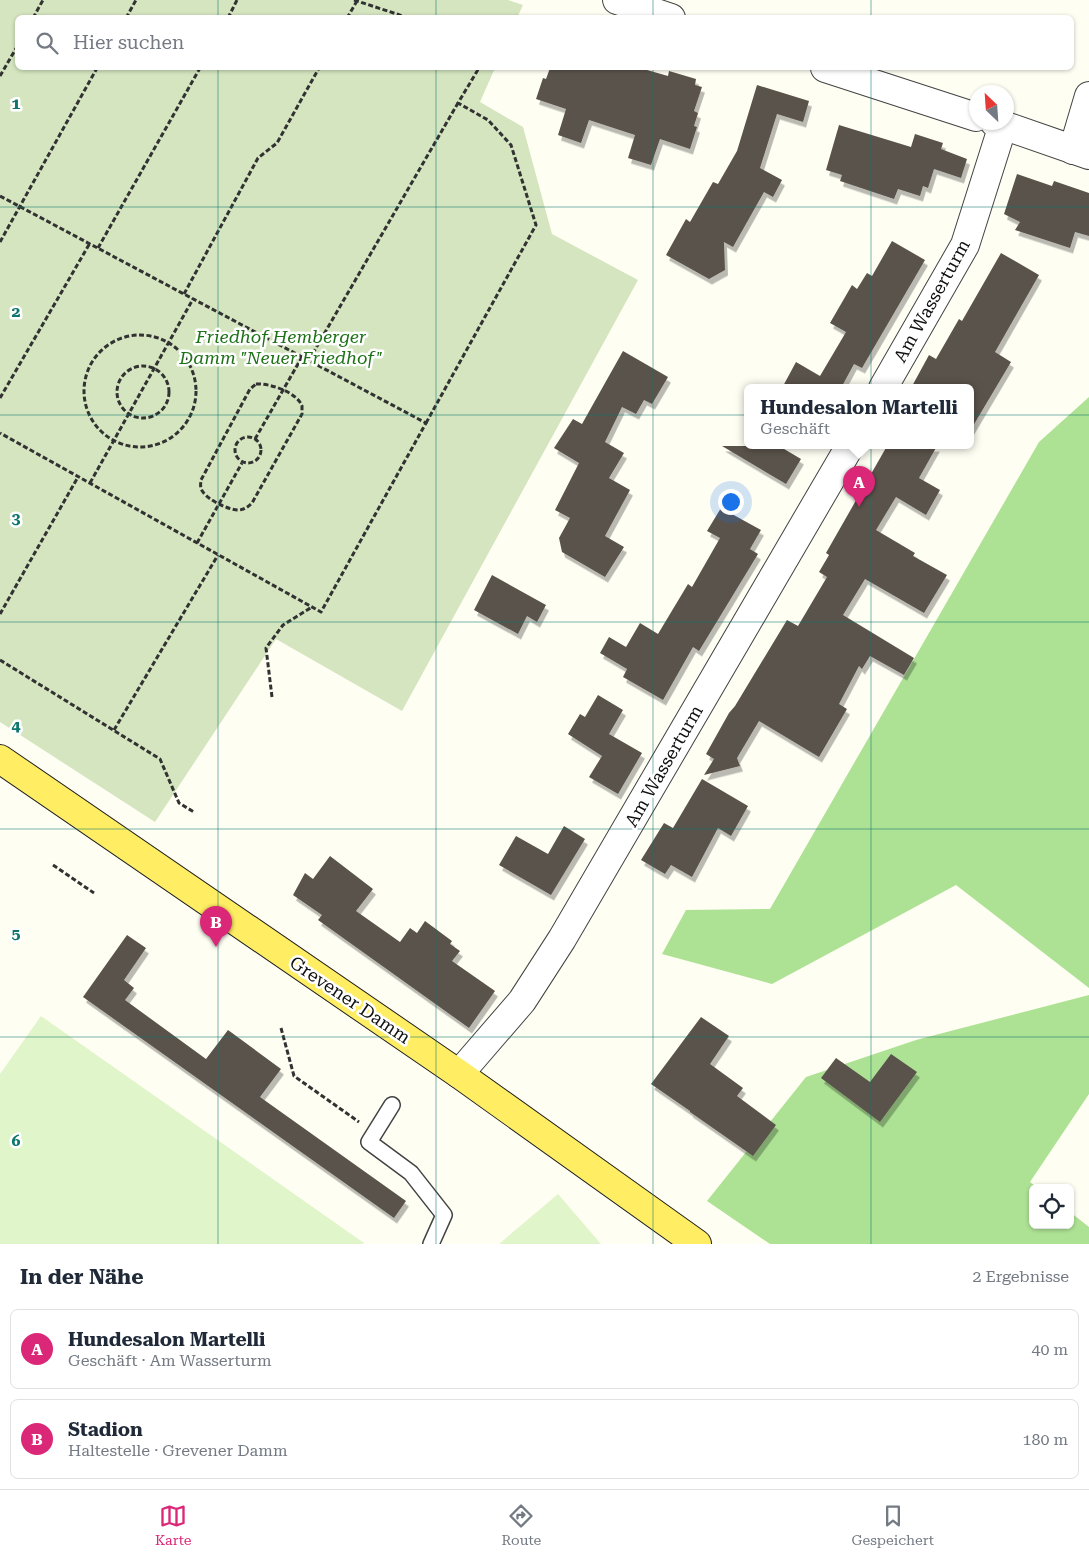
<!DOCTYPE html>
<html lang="de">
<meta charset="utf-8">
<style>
:root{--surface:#fff;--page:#f6f6f7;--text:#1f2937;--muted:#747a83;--line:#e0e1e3;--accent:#db2777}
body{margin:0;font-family:"Roboto Serif",serif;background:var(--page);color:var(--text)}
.controls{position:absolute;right:15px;bottom:15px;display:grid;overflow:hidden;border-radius:8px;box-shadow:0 1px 4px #0004}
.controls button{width:45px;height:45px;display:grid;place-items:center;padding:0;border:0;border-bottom:1px solid var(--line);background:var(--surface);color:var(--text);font:25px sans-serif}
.compass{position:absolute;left:969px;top:85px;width:45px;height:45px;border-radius:50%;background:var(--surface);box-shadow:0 1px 4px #0004;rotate:335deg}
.you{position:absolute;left:730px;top:501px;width:18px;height:18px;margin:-12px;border:4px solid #fff;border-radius:50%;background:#1a73e8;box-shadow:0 0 0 8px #1a73e833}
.badge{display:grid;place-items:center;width:32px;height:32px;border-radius:50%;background:var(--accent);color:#fff;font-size:16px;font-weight:700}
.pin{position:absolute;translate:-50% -41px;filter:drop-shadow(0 1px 2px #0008)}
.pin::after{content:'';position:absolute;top:26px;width:18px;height:15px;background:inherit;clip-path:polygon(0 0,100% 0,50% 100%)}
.popup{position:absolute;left:744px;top:384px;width:230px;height:65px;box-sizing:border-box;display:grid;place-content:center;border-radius:8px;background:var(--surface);filter:drop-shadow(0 1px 4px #0005);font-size:16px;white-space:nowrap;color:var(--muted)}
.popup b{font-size:19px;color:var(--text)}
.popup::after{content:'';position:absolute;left:50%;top:100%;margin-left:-10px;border:10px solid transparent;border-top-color:var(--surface)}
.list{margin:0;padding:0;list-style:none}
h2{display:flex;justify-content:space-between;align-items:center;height:65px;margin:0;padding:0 20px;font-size:21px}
h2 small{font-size:16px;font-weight:400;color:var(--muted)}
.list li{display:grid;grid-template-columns:32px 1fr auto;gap:15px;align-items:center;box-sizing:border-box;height:80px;margin:0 10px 10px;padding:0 10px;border:1px solid var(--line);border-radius:8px}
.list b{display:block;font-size:19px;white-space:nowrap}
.list p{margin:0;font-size:16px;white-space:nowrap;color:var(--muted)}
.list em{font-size:16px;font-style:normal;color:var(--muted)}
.icon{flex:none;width:28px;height:28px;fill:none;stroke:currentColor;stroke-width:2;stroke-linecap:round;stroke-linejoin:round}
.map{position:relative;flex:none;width:1089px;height:1244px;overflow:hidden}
.search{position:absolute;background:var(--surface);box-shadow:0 1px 4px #0004;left:15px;right:15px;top:15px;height:55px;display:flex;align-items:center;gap:12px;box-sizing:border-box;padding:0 18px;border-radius:8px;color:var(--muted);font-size:19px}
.sheet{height:245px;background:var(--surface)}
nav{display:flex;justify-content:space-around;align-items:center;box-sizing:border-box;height:70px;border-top:1px solid var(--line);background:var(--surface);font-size:14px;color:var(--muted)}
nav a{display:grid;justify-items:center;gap:2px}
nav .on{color:var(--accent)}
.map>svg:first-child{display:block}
</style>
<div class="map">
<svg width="1089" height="1244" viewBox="0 0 1089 1244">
<defs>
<filter id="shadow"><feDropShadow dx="3" dy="5.5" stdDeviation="0" flood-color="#0004"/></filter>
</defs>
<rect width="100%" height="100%" fill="#fffef3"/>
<!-- forest -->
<g fill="#ade294">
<path d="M1089,397v591l-133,-103 -184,99 -110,-30 24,-44 84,-1 269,-467z"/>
<path d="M1089,995v99l-59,88 8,6h-5v37h37v-13l19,15v17h-319l-63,-43 99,-124 110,-37z"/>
</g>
<!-- cemetery -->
<path fill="#d4e5bf" d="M0,0h508l15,5 -6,13h-499v50h477l-15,34 43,25 29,107 86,46 -236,431 -126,-72 -121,183 -155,-100z"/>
<!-- pitch -->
<g fill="#e0f5ca">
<path d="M41,1016l323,227 -1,1h-363v-170z"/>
<path d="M558,1194l43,50h-102z"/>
</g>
<!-- building -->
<g fill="#5a534b" filter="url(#shadow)">
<path d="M550,68h90l28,8 1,-5 27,8 -1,6 7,2 -8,24 4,2 -4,13 3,1 -7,22 -30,-10 -9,26 -23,-7 7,-23 -46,-15 -8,23 -23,-8 8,-26 -30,-10 7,-21 3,1z"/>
<path d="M757,85l52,16 -6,21 -26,-8 -17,54 22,12 -9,17 -9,-5 -31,55 -9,-5 1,28 -16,9 -43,-24 20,-36 4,3 23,-40 5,2 19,-33z"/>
<path d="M839,125l72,22 4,-13 28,9 -2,6 26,10 -6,19 -27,-9 -6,19 -5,-2 -3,10 -22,-7 -4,10 -54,-18 2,-6 -16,-5z"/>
<path d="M1017,174l35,12 2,-5 35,12v43l-14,-4 -5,16 -55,-18 5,-8 -16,-8z"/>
<path d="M892,241l33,19 -63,108 -8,-4 -13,24h-59l14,-26 24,14 26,-44 -16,-9 22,-38 5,4 10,-16 5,3z"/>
<path d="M1001,253l38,22 -44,77 16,10 -41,69v-43h-59l18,-33 7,4 23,-40 3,2z"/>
<path d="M623,351l45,26 -16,27 -8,-4 -8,14 -14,-7 -17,35 19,11 -15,25 21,12 -25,46 19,11 -19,30 -43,-25 -3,-14 11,-20 -15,-8 24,-47 -25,-15 19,-29 9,5z"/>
<path d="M722,446h57l22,13 -15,25z"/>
<path d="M887,446h50l-18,32 21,12 -14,25 -30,-18 -20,33 39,23 -2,3 34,19 -23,38 -59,-34 -22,36 71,43 -10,17 -34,-19 -8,13 -3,-3 -20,38 8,5 -28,48 -60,-36 -22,37 3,8 -36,9 10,-16 -8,-5 23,-41 6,-7 52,-86 11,6 29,-49 -8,-5 10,-17 -3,-2z"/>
<path d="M721,508l40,22 -11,19 8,5 -59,97 -6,-4 -30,53 -40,-23 4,-8 -27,-16 9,-16 17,10 14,-24 18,11 30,-50 4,3 28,-49 -13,-7z"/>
<path d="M492,575l54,30 -9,17 -10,-6 -9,18 -44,-24z"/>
<path d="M598,695l25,15 -14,24 33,19 -24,41 -29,-17 13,-21 -34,-22 12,-20 5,3z"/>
<path d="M702,779l46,27 -17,30 -13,-8 -26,49 -21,-12 -6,9 -24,-14 23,-37 9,5z"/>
<path d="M564,826l21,13 -34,56 -52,-30 17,-29 32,18z"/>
<path d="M330,856l43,33 -17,22 44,31 10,-14 7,5 8,-12 27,20 -2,3 10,7 -8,10 43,30 -26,37 -151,-108 4,-5 -29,-20 12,-22 8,6z"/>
<path d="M127,935l19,13 -22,32 10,8 -9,12 81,59 22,-29 53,39 -21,28 146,104 -12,17 -311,-221z"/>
<path d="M701,1017l28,19 -19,28 33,24 -6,8 39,29 -23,31 -63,-44v-1l-39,-27z"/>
<path d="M891,1054l26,18 -37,50 -59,-44 15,-20 34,24z"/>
</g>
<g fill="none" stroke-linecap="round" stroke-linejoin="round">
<!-- lane casing -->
<g stroke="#434343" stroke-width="18">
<path id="lane" d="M392,1105l-23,37 42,31 33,42 -13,29"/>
</g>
<!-- street casing -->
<g stroke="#434343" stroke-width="30">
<g id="street">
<path d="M617,0l54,18"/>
<path d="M825,68l151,49"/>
<path d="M994,122l95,33"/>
<path d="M1073,150l16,-54"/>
<path d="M883,388l82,-143 38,-120"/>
<path d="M459,1074l63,-73 40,-62 288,-493"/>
</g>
</g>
<!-- primary casing -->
<g stroke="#212121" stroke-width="30">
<path id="primary" d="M0,759l459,315 238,170"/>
</g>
<!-- path -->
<g stroke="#323232" stroke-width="3" stroke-dasharray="5 2.5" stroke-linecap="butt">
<path d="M354,0l55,18"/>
<path d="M33,18l10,-18"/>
<path d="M126,18l10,-18"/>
<path d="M228,18l9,-18"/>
<path d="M347,18l10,-17"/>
<path d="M0,76l18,-31"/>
<path d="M0,196l426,227 -105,189 -321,-179"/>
<path d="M0,242l97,-174"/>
<path d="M98,248l102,-180"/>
<path d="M184,294l74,-136 19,-15 42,-75"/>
<circle cx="140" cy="391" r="56"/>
<path d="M309,360l149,-257"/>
<circle cx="143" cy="392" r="26"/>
<path d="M256,384c13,-1 41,8 46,22 0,3 0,6 0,8l-50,89c-4,4 -8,7 -14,7 -10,0 -35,-12 -37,-22 -1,-3 0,-6 0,-8l49,-91z"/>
<path d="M0,398l90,-155"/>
<path d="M426,423l110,-198 -25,-80 -23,-25 -30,-17 21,-35"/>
<circle cx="248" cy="450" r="13"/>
<path d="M255,439l47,-82"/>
<path d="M90,483l103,-184"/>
<path d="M197,543l45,-80"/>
<path d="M0,614l78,-137"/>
<path d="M0,660l160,99 19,44 15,9"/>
<path d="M272,697l-6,-49 17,-23 29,-18"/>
<path d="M114,730l104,-175"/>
<path d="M53,865l41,28"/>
<path d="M281,1028l13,48 65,46"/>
</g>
<!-- lane -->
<use href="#lane" stroke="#fff" stroke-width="15"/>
<!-- street -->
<use href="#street" stroke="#fff" stroke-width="28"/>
<!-- primary -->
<use href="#primary" stroke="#ffed63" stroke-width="28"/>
</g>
<!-- grid -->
<path fill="none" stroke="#0f766e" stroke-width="1" stroke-opacity="0.55" d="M218,0v18M436,0v18M653,0v18M871,0v18M218,68v1176M436,68v1176M653,68v1176M871,68v1176M0,207h1089M0,415h1089M0,622h1089M0,829h1089M0,1037h1089"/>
<g text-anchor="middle" stroke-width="5" stroke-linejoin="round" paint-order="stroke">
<!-- street labels -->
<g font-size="18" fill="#101010" stroke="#fff">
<text transform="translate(932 301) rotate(-61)" y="6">Am Wasserturm</text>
<text transform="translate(664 766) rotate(-60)" y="6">Am Wasserturm</text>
<text transform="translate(350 1000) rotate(34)" y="6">Grevener Damm</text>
</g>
<!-- park labels -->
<g font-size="18" font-style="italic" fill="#1e7117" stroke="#fff">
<text x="281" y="343">Friedhof Hemberger<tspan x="281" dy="21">Damm "Neuer Friedhof"</tspan></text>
</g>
</g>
<g font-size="16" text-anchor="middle" font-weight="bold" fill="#0f766e" stroke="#fff" stroke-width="5" stroke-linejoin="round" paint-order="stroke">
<text x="16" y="109">1</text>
<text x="16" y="317">2</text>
<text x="16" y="524">3</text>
<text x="16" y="731">4</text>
<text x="16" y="939">5</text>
<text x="16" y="1146">6</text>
</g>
</svg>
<div class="controls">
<button><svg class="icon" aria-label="locate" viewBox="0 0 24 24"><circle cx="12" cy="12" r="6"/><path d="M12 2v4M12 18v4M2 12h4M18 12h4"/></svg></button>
</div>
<svg class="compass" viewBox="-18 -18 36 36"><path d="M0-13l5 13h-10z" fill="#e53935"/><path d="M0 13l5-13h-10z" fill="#747a83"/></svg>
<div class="you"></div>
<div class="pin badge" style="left:859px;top:507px">A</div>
<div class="popup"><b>Hundesalon Martelli</b>Geschäft</div>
<div class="pin badge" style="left:216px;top:947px">B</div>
<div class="search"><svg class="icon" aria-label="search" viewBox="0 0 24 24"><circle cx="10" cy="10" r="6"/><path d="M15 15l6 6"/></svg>Hier suchen</div>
</div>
<section class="sheet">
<h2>In der Nähe<small>2 Ergebnisse</small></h2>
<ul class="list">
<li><span class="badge">A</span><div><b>Hundesalon Martelli</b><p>Geschäft · Am Wasserturm</p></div><em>40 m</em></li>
<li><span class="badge">B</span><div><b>Stadion</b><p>Haltestelle · Grevener Damm</p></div><em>180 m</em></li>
</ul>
</section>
<nav>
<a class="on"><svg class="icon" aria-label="map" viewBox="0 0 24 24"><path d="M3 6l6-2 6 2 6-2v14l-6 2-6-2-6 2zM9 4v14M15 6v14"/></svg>Karte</a>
<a><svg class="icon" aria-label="directions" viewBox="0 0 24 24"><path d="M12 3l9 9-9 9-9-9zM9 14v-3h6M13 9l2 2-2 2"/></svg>Route</a>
<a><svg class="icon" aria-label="saved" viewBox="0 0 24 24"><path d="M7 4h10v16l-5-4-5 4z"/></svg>Gespeichert</a>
</nav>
